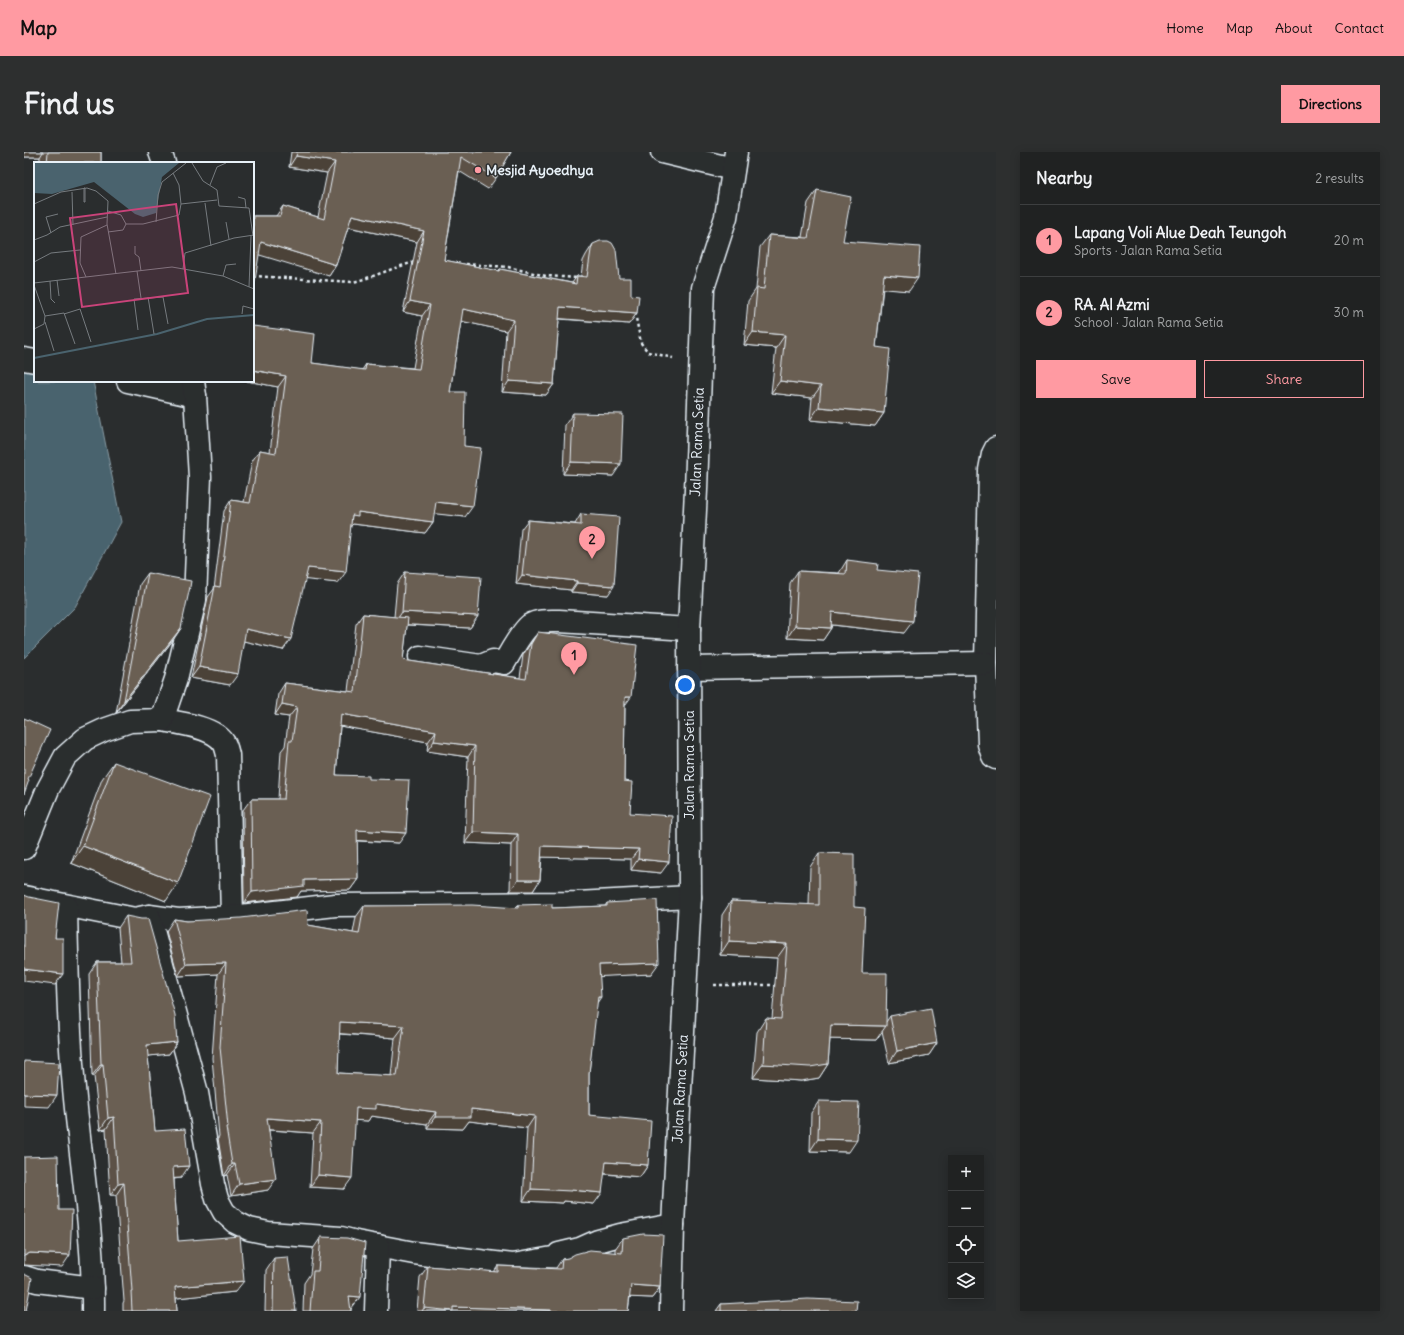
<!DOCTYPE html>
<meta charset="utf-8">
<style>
:root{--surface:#202222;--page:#2d2f2f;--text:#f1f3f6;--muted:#a2a4a5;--line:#3d3f40;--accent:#ff9aa2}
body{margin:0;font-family:Delius,sans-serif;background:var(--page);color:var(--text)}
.controls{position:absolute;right:12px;bottom:12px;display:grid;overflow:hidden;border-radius:0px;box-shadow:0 2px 10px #0003}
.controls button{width:36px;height:36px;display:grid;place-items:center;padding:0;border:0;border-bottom:1px solid var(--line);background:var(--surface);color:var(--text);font:20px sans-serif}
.you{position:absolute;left:661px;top:533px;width:14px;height:14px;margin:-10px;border:3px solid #fff;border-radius:50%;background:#1a73e8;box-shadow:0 0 0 6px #1a73e833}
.badge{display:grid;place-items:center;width:26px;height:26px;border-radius:50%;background:var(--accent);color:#111;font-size:13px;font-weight:700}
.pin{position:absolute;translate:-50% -33px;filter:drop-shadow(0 1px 2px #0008)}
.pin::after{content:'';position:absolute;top:21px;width:14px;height:12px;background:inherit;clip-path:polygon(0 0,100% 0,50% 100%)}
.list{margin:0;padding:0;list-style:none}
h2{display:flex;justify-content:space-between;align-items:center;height:52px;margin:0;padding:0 16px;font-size:17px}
h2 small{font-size:13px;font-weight:400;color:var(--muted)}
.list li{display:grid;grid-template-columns:26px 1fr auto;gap:12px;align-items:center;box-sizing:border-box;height:72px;padding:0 16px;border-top:1px solid var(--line)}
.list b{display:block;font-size:15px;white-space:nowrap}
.list p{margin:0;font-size:13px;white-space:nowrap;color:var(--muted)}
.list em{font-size:13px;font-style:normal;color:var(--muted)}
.actions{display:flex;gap:8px;padding:12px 16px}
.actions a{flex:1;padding:9px 0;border:1px solid var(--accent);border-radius:0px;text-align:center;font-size:14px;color:var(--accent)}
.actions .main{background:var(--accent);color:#111}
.icon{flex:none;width:22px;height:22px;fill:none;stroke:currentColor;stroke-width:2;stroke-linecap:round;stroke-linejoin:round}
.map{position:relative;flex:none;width:972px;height:1159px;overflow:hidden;border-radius:0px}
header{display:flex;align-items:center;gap:24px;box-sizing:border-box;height:56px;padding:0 20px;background:var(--accent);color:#111}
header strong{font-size:19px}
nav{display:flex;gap:22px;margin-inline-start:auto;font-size:14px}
.intro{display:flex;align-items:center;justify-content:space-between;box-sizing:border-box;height:96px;padding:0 24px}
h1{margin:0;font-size:28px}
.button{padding:10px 18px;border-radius:0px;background:var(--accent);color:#111;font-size:14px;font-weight:700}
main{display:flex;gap:24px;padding:0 24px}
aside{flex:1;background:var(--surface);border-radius:0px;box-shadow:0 2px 10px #0003}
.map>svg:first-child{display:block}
</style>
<header>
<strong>Map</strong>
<nav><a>Home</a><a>Map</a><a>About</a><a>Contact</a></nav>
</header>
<div class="intro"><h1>Find us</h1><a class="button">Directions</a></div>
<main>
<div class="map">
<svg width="972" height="1159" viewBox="0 0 972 1159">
<rect width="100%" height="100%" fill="#2a2d2e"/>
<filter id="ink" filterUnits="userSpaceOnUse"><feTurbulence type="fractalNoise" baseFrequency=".025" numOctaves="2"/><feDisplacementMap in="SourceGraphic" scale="8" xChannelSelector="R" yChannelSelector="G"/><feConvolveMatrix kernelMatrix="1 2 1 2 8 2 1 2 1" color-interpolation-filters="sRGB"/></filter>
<g filter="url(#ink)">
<!-- water -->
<path fill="#4a636e" stroke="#899ca5" d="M0,212l11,2v15h58l28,141 -46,85 -51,51z"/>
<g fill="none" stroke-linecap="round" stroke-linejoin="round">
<!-- street casing -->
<g stroke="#e8f1f8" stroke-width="25">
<g id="street">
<path d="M136,0l4,11"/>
<path d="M638,0l71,17"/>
<path d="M0,207l11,2"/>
<path d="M104,229l67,15"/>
<path d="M972,296l-3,6 -3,16 -4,193 3,81 4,12 3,2"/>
<path d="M396,505l61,9 12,-5 11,2c6,-10 17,-31 26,-38 8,-5 20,-4 29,-4l130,8"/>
<path d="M665,516l297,-5"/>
<path d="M138,568c18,3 52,7 62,23 2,3 3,8 4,12l4,162"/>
<path d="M0,696l24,-59 17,-32 20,-18 19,-9 26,-9 32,-1 14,-41 19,-79 5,-123 -5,-81 -2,-15"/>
<path d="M0,745l111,22 14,-3 29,4 54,-3 103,-12 242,-2 113,-6"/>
<path d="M42,754c1,57 2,113 7,170 6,78 21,156 20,235"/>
<path d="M125,764l48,177 16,91 4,15 7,13 11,10 14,7 19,4 73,5 15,4 58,11 81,10 18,2 45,-8 1,-3 21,-5 18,-8 22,-6 53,-10"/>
<path d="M0,1125l13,4 56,7"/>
<path d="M352,1159l2,-65"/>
</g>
</g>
<!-- secondary casing -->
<g stroke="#e8f1f8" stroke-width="25">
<path id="secondary" d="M647,1159l2,-86 17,-328 -1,-268 7,-139 7,-202 23,-71 10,-65"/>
</g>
<!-- path -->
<g stroke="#e8f1f8" stroke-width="2.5" stroke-dasharray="3 3" stroke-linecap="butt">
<path d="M442,112l42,3 38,9 32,2"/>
<path d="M229,124l100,6c21,-5 41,-15 62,-20"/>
<path d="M611,161l6,30 7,9 25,6"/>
<path d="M690,833h63"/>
</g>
<!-- street -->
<use href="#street" stroke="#2a2d2e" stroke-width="22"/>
<!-- secondary -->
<use href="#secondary" stroke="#2a2d2e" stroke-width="22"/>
</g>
<!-- wall -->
<g fill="#5c5147" stroke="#e8f1f8" fill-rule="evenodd">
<path d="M0,0h77v11h-61v-6h-16z"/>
<path d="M267,0h220l-15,26 -8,11 -29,-18 -15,89 54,11 2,-2 72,14 5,-7h4l2,-15 3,-6 7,-11 38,51 6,18 -8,11 -70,-5 -5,65 -8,11 -44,-3 4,-61 -45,-10 -11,71 14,54 1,71 -31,-4 -1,9 -8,11 -72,-9 -2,2 -13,57 -33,-4 -22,71 -39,-9 -14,44 -39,-7 17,-81 6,-8 10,-78 7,-11 13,2 8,-41 8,-11 10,2 8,-65 -31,-6 65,-18 50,7 4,-6 47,4 9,-52 -19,-4 14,-70 -69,-15 -12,38 -7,11 -76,-60h23l7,-10 35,11 9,-44 -38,-6z"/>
<path d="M793,38l26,51 66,50 -26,-3 -7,59 8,66 -9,13 -65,-6 2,-22 -41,-5 5,-45 -32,-3 4,-44 8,-12 4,-42 9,-12 33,2 6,-34z"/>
<path d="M549,261l40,63 -50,-2 2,-49z"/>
<path d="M557,362l27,81 -37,-3v-2l-55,-6 5,-55 7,-9 47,4z"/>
<path d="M823,408l30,10 27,63 -72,-8 -1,3 -8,12 -36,-2 3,-55 8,-12 41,2z"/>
<path d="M381,420l73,44 -8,12 -63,-3 -4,35 117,18 3,-23 15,-23 87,73 -1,76 6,32 31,60 -30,-3v-11l-89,-2 -2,23 -7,11h-23l1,-46 -46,-2 3,-86 -41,-6 1,-9 -88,-16 -4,49 33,4 30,64 -42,-2 1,38 -8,11 -49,1 -4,6 -53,6 -1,-93 8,-11h27l3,-48 4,-5 4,-29 -14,-2 3,-21 7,-11 63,8 8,-67 7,-10 31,3 3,-33z"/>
<path d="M124,421l33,55 -8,12 -57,73 24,-129z"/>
<path d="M90,610l52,139 -95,-38 31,-84z"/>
<path d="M795,701l35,54 8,66 24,49 4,-6 47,27 -8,12 -40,8 -7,-32 -6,9 -46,-1 -2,25 -9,14 -18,3 -48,-3 4,-46 9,-14 6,1 5,-61 -57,-3 2,-40 9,-14 78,4 1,-38z"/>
<path d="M583,751l44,71 -52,2 -10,97v42l59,50 -8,12 -36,-3 -10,30 -30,-3 -1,2 -40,-2 4,-73 -58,-7 -6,8 -36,-1v-4l-56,-8 -3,5 -13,-1 -11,69 -34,-2 3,-54 -44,-3 -1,60 -37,6 -4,-21 -3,1 -6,-38 1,-2 -7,-78 6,-84 -40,2 -12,-45 8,-12 13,2 121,4 45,8 3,-16 8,-11 151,2 3,-3 34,3 53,-2zM315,882l56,4 -4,38 -53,-3z"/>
<path d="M102,764l51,126 -8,12 -21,2 7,75 26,47 -7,1 4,62 57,51 -59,6 1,13h-54v-8l1,-2 -8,-106h-6l-4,-66 -6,1 -6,-54h-2l-3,-102 8,-12h24l-3,-34z"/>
<path d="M795,949l30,51 -39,-1 1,-38z"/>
<path d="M297,1085l30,72v2h-48l1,-28 6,-9 3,-25z"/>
<path d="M599,1086l37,49 -8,11 -22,-1 -2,14h-211l3,-34 8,-11 66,6 4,-6 58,2 6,-9 53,-6v-4z"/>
<path d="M250,1106l22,53h-31l1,-41z"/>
<path d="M697,1152l135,7h-140z"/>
</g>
<!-- shaded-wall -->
<g fill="#4b4239" stroke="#e8f1f8">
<path d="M0,0h19l-3,5h-16z"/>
<path d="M272,4l39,6 -8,11 -38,-6z"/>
<path d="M328,63l72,16 -7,11 -73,-16z"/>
<path d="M237,90l75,23 -7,11 -76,-23z"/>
<path d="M860,123l34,3 -9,13 -34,-3z"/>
<path d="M386,149l20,4 -8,11 -19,-4z"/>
<path d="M536,155l77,6 -8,11 -77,-6z"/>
<path d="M439,157l51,11 -8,11 -50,-11z"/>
<path d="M729,180l32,3 -9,13 -32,-3z"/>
<path d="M229,218l33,6 -8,11 -31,-6h6z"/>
<path d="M485,229l45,3 -8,11 -44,-3z"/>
<path d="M756,229l41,5 -9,12 -41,-5z"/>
<path d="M795,255l65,6 -9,13 -65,-6z"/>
<path d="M547,310l50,2 -8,12 -50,-2z"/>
<path d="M412,350l37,4 -8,11 -37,-4z"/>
<path d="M334,360l75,10 -8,11 -72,-9 -3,3 2,-12z"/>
<path d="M284,416l38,4 -8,11 -38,-4z"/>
<path d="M498,423l55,6 -6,9 -55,-6z"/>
<path d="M553,431l37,3 -6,9 -37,-3z"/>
<path d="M378,460l76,4 -8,12 -76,-4z"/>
<path d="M808,460l81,9 -9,12 -80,-9z"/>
<path d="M771,474l36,2 -8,12 -36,-2z"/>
<path d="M157,476l-8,12 -57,73 8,-12z"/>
<path d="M222,477l45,10 -8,11 -44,-10z"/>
<path d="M175,515l39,7 -8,11 -39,-7z"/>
<path d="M601,545h6l-8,11z"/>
<path d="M258,552l15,3 -8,10 -14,-2z"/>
<path d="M317,562l95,17 -8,11 -94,-17z"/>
<path d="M410,589l41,5 -7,11 -41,-6z"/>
<path d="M333,678l49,3 -7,10 -49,-3z"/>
<path d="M449,680l45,2 -7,11 -46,-2z"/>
<path d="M59,694l95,37 -12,18 -95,-38z"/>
<path d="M518,694l97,3 -8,10 -96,-2z"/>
<path d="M614,707l31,3 -8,11 -30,-3z"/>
<path d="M334,727l-8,11 -49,1 -4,6 -53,6 8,-11 52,-12z"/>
<path d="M494,728h22l-7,11h-23z"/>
<path d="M705,789l58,3 -10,14 -57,-3z"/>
<path d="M202,811l-8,11 -40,2 8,-12z"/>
<path d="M635,811l-8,11 -60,3 8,-12z"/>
<path d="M0,817l39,5 -8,11 -31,-4z"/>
<path d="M574,845h3l-8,12z"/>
<path d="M316,870l64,4 -9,12 -63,-5z"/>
<path d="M807,873l55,1 -10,14 -55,-1z"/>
<path d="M153,890l-8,12 -30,3 8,-12z"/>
<path d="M913,891l-8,12 -40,8 8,-12z"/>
<path d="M77,912h2l-9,12h-2z"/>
<path d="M739,912h65l-9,14 -18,3 -48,-3z"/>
<path d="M0,942l33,1 -8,12 -25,-1z"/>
<path d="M352,952l60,8 -9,12 -56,-8 -3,5 -20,-1 8,-12z"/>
<path d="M447,957l64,7 -8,12 -58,-7 -6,8 -36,-1 8,-11z"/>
<path d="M90,965l-8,12 -6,1 8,-12z"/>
<path d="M243,966l54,4 -8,11 -54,-4z"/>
<path d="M794,987l39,1 -8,12 -39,-1z"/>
<path d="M582,1010l42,3 -8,12 -42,-4z"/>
<path d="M208,1012h3l-8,11 -3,1z"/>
<path d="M165,1014l-8,12 -16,1 8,-12z"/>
<path d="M294,1023l34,3 -8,11 -34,-2z"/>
<path d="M252,1027l-8,11 -37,6 8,-12z"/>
<path d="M100,1031l-8,12h-6l8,-11z"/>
<path d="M507,1037l40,1 31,3 -8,11 -30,-3 -1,2 -40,-2z"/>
<path d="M6,1101l40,2 -8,12 -38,-2v-9z"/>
<path d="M220,1129l-9,11 -68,7 8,-12z"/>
<path d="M607,1133l29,2 -8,11 -29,-1z"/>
<path d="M325,1144l11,1 -9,12 -10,-1z"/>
<path d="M429,1155l99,3 -1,1h-129l2,-3z"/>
</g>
<!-- building -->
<g fill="#6b5e52" stroke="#e8f1f8" fill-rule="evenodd">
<path d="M24,0h53v11h-54z"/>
<path d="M273,0h214l-15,26 -35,-21 -17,103 55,11 1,-2 76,15 1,-8 10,1 4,-27 2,-6 7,-3h8l4,2 4,7 3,28h12v17l8,1 -2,17 -77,-6 -6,77 -45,-3 5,-61 -51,-11 -13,83h15l-1,54 17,2 -8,58 -37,-4 -3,20 -75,-10v4l-6,-1 -6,57 -38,-4 -17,71 -45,-10 -8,45 -39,-7 16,-81 5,1 11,-87 19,3 10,-53 16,3 10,-77 -33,-6v-44l62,8 -3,29 53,7 1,-6 53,5 11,-64 -20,-4 14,-70 -72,-16 -16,50 -75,-23 -8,51v-77h27l3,-10 41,13 11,-57 -39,-6z"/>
<path d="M793,38l34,7 -8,44 77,6 -2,31 -34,-3 -8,72 14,2 -6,64 -65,-6 2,-21 -41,-5 5,-46 -32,-3 4,-44 7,1 5,-54 39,3z"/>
<path d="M549,261l50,1 -2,50 -50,-2z"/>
<path d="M557,362l38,3 -5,69 -37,-3v-2l-55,-6 6,-55 53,5z"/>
<path d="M823,408l31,4 -1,6 41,4 -5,47 -81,-9 -1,16 -36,-2 3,-55 48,3z"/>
<path d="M381,420l76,5 -3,39 -76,-4z"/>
<path d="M124,421l43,8 -1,6 -9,41 -57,73z"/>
<path d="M339,462l45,4 -5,42 123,19 5,-35 7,-12 99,13 -6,52h-6l-1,84 8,1 -2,31 42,3 -3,46 -31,-3 1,-10 -97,-3 -2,34h-22v-46l-45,-2 2,-86 -41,-5 2,-10 -95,-17 -5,61 33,1v3l40,1 -3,53 -49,-3 1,49 -54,1v6l-52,6 -1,-93h33l5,-58h3l5,-34 -15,-3 3,-21 70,9z"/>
<path d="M0,566l26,12 -22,49 1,1 -5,14z"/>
<path d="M90,610l96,35 -32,86 -95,-37z"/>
<path d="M795,701l35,1v53l11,1 -3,65h25l-1,53 -55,-1 -3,39 -18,3 -47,-3 3,-46 15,1 6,-75 -58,-3 2,-40 88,4z"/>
<path d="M0,743l5,2 30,6 -4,35h8v36l-39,-5z"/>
<path d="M633,748l2,63 -60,2 2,32h-3l-9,76v42l62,6 -3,44 -42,-3 -4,31 -31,-3v1l-40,-2 4,-73 -64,-7v8h-36l1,-5 -60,-8v5l-20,-1 -4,70 -34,-3 3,-53 -54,-4 9,61 -37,5 -4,-20h-3l-6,-37h2l-8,-80 6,-84 -40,1 -12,-45 13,2 54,-3 66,-8 1,15 51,9 5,-28 108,-1 46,3v-3l34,-1v4l55,-2v-3zM316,870l64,4 -7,50 -59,-3z"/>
<path d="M102,764l15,3h7l27,96 2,27 -30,3 8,86 30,-2 4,37 -16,1 5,74 62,-5 4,45 -69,6 2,24h-45l-1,-20h1l-8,-108 -6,1 -4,-67 -6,1 -5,-54h-2l-4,-102h34z"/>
<path d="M907,856l6,35 -40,8 -7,-35z"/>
<path d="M0,909l35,2 -2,32 -33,-1z"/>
<path d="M795,949l40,1 -2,38 -39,-1z"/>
<path d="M34,1004l1,54h13l-2,45 -40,-2 -6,3v-99z"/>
<path d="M619,1082l20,1 -3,52 -29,-2 -3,26h-76v-1l-99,-3v4l-29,-3 4,-42 70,6v-6l63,3 1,-10 6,-1 7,-4 15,-4 32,3 1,-15z"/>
<path d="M297,1085l26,1 18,5 -5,54 -11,-1 2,15h-41l3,-40h5z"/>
<path d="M264,1105l8,54h-23l1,-53z"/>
<path d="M0,1122l8,4 -6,33h-2z"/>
<path d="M784,1147l49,2 -1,10h-135v-7z"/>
</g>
</g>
<!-- markers -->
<circle fill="#ff9aa2" stroke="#2a2d2e" stroke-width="1.5" cx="454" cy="18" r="4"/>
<g text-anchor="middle" stroke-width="3" stroke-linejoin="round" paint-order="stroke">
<!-- poi labels -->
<g font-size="14" font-weight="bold" fill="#e8f1f8" stroke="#2a2d2e" text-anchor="start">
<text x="462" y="23">Mesjid Ayoedhya</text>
</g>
<!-- street labels -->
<g font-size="14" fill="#e8f1f8" stroke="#2a2d2e">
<text transform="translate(673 290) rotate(-88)" y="5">Jalan Rama Setia</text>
<text transform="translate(665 613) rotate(-90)" y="5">Jalan Rama Setia</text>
<text transform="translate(656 937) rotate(-87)" y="5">Jalan Rama Setia</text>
</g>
</g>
<!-- overview -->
<g transform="translate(10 10)">
<rect width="220" height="220" fill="#2a2d2e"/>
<path d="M0,1h145l-17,14 -6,36 -13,4 -8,-3 -41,-32 -42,12 -18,-1z" fill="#4a636e"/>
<path fill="none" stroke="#4a636e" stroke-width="2" d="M0,196l123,-24 50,-15 47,-4"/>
<path fill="none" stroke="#767b7f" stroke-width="1" d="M158,1l11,18 14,9 2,16 30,2 4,28M139,11l6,12 2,19M176,23l7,-18 9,-4M50,26h1v14h-1zM38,30l1,33M204,35l7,2 1,9M171,41l6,43M0,42l27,-12 26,-4 9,3 12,10 -1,23 9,50M74,49l13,4 5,9h17l36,-9 2,-11 36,-4M122,60l2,-27 4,-13 24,-19M192,60l3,17M74,70l15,-2 3,-6M17,71l-5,-16 12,-3M0,78l13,-5 13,-8 47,-10M101,84v8l4,3 2,14M0,100l17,-9 29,-3M149,107l2,-16 49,-15 20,-3M103,109l4,27M189,114l3,-11 10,-1M52,115l-6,-14 1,-26 26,-12M23,118l2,16M16,119l1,18 4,4M0,121l138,-16 51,9 31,13M0,123l11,31 -1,8 -10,5M215,125l2,-51M114,135l6,37M30,152l16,-5 11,33M208,152l1,-8 11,3M11,154l19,-3 11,31M11,160l9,29M104,168l-4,-31 29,-2 5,27"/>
<path fill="#ca437a" fill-opacity="0.15" stroke="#ca437a" stroke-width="2" d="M142,42l12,89 -106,14 -12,-89z"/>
<rect width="220" height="220" fill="none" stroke="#e8f1f8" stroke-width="2"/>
</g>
</svg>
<div class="controls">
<button>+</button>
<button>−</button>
<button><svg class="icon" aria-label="locate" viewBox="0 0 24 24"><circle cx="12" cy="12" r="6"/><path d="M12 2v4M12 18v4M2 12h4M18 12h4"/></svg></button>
<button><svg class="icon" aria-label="layers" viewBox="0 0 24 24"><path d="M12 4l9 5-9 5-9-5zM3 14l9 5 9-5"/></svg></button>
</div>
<div class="you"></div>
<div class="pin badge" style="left:550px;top:523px">1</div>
<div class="pin badge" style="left:568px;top:407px">2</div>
</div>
<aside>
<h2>Nearby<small>2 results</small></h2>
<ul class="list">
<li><span class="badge">1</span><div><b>Lapang Voli Alue Deah Teungoh</b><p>Sports · Jalan Rama Setia</p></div><em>20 m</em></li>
<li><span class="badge">2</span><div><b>RA. Al Azmi</b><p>School · Jalan Rama Setia</p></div><em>30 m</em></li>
</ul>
<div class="actions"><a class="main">Save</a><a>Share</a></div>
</aside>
</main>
